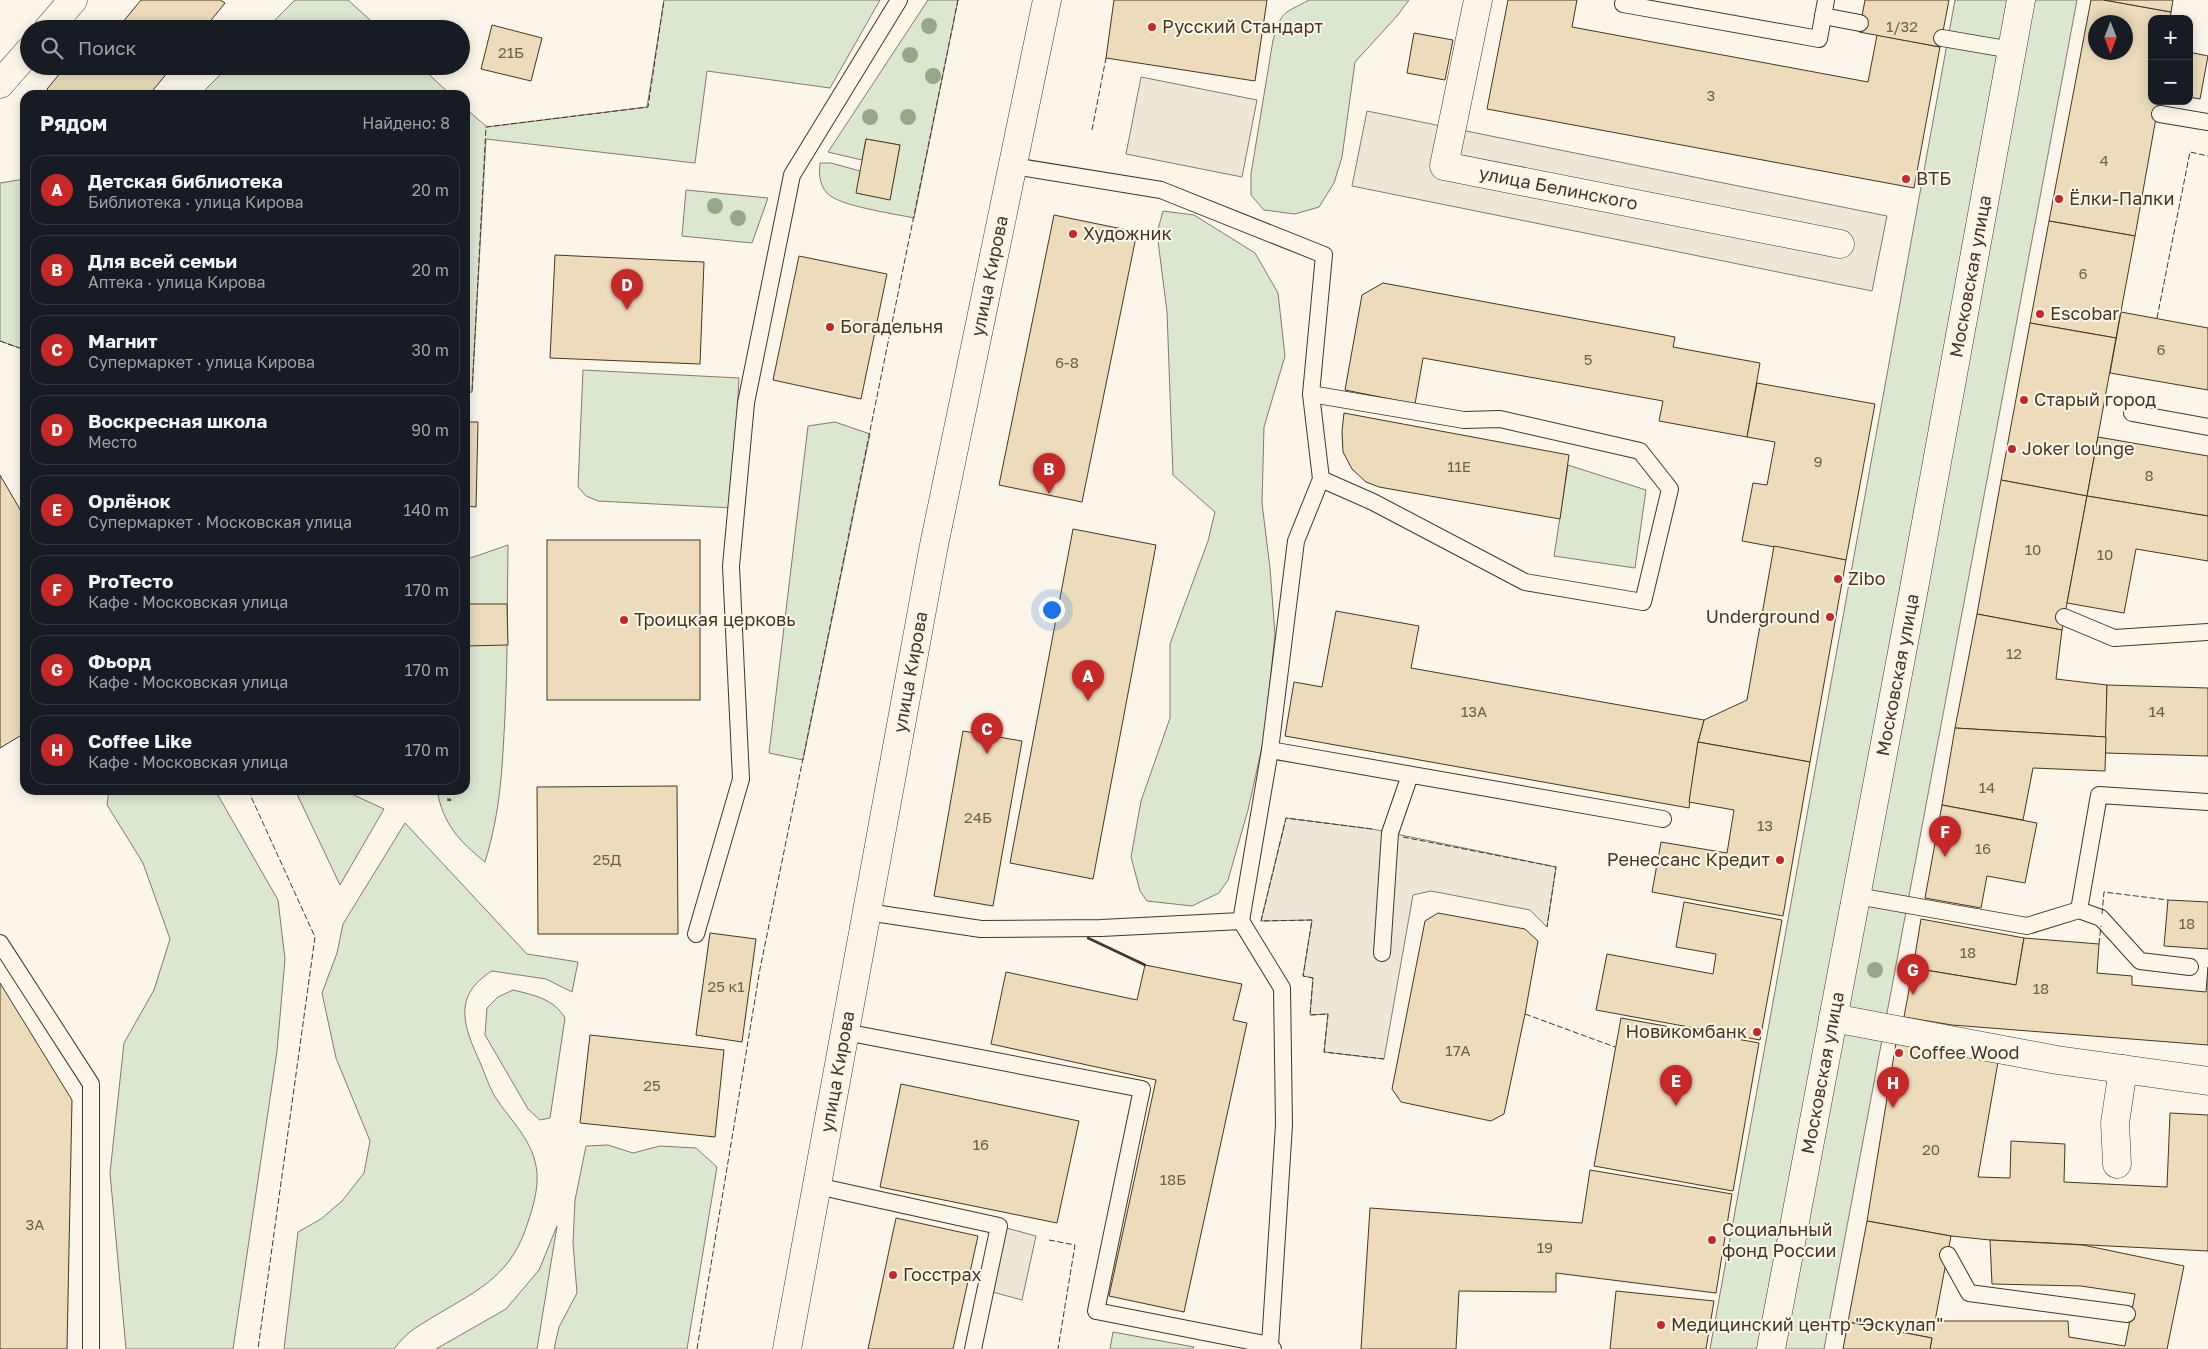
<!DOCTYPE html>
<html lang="ru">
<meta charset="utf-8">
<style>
:root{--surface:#171b24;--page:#242831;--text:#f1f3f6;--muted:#9ea1a6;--line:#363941;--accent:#c62828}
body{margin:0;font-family:"Golos Text",sans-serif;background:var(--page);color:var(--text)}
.controls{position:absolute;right:15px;top:15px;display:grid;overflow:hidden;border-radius:10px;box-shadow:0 2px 12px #0003}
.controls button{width:45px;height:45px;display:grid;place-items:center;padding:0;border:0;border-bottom:1px solid var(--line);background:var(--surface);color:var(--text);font:25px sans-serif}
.compass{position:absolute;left:2088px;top:15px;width:45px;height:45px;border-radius:50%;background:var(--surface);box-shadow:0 2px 12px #0003;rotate:180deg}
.you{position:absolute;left:1051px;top:609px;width:18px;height:18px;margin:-12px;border:4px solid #fff;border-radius:50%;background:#1a73e8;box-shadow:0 0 0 8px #1a73e833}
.badge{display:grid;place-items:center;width:32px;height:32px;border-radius:50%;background:var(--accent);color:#fff;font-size:16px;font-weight:700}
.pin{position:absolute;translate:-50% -41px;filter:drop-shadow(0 1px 2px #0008)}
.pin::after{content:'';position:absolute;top:26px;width:18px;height:15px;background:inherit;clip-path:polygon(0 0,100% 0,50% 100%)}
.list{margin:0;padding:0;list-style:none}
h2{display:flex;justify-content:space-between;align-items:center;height:65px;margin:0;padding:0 20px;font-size:21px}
h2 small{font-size:16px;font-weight:400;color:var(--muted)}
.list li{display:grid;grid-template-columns:32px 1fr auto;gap:15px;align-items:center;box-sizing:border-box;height:70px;margin:0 10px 10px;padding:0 10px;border:1px solid var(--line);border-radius:15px}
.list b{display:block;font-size:19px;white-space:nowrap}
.list p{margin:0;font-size:16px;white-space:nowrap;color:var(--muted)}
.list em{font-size:16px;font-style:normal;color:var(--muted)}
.icon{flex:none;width:28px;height:28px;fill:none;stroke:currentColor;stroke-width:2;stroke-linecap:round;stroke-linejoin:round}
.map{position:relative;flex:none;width:2208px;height:1349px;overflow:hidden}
.search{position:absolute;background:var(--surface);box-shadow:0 2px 12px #0003;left:20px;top:20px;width:450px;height:55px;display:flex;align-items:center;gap:12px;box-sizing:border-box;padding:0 18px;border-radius:28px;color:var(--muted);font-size:19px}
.panel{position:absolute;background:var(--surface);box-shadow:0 2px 12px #0003;left:20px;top:90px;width:450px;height:705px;border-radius:15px}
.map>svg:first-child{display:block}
</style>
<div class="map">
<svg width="2208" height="1349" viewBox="0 0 2208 1349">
<rect width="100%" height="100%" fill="#fbf6e9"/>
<!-- green -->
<g fill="#dce7d0" stroke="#887966">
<path d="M295,0h53l32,29h-114z"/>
<path d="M664,0h216l-50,88 -123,-17 -12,92 -209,-24 -14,253h-7v-284l22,19 160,-20z"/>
<path d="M928,0h30l-44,218c-18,-4 -76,-12 -87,-25 -8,-9 -8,-19 -7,-30h11l29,8 -3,22 33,6 10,-54 -34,-6 -4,21 -34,-8z"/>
<path d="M1309,0h100l-12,16 -42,46 -13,95 -8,26 -15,24 -24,7 -31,-4 -13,-15v-21l22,-134c9,-31 11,-26 36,-40z"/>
<path d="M1955,0h122l-253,1349h-114z"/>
<path d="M229,66h191l31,29h-251z"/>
<path d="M25,179v171l-25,-9v-158z"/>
<path d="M686,190l82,8 -16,45 -70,-7z"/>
<path d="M1163,211l31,4 61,38 23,40 7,63 -21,71 -2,76 8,65 5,67 -11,103 -16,72 -20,70 -9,13 -27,13 -45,-5 -7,-10 -9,-34 10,-56 29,-83v-74l38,-103 7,-29 -42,-37 -6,-163 -10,-79z"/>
<path d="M583,370l156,8 -7,130 -134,-7 -12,-5 -8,-9z"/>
<path d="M835,422l35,12 -67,326 -34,-7 39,-327z"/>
<path d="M1568,465l78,25 -11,78 -81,-12z"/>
<path d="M508,545c-1,57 0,114 -3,171 -3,54 -4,93 -20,146 -26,-21 -42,-38 -48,-72h28v-230z"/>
<path d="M109,790h106l63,110 7,59 -8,92 -44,298h-107l-16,-176 14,-130 30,-53 16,-51 -27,-76 -36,-58z"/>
<path d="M295,790h48l41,19 -44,76z"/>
<path d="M405,823l122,131 51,8 -6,30 -26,-13 -54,-8c-39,24 -29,54 -13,89 5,11 9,24 15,35 16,26 41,46 43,79 1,16 -4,33 -9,48 -16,52 -46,66 -90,92 -19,12 -30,16 -44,35h-110l14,-117 23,-13 21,-18 22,-28 6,-32 -34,-83 -14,-65 15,-40 6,-29z"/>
<path d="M513,990c21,5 41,9 52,28l-15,100 -10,2 -12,-11 -43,-74 2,-27 11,-11z"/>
<path d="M608,1145l25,8 27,-7 36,2 21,19 -30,182h-133l5,-22 18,-34 -4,-50 2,-43 11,-54z"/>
<path d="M557,1226l-20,123h-101l70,-40 33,-39z"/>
<path d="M1113,1332l81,15 -1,2h-83z"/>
</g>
<!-- parking -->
<g fill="#ede7d9" stroke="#887966">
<path d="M1141,77l116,23 -15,77 -116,-23z"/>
<path d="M1367,111l520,105 -15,75 -520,-105z"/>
<path d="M1286,818l86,11 184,38 -9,60 -17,-17 -99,-19 -18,4 -29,164 -60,-7 4,-38 -18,1 3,-37 -10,-2 9,-56 -51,1z"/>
<path d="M999,1226l37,10 -14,64 -37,-10z"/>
</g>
<!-- building -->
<g fill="#ecdcbc" stroke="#4a3520" fill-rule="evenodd">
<path d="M141,0h79l5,3 -21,26h-87z"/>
<path d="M1114,0h153l-12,81 -149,-23z"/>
<path d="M1508,0h69l-5,27 296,55 9,-47 63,12 -26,141 -427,-79z"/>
<path d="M1865,0h84l-9,47 -81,-15z"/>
<path d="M2091,0h13l67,12 -1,7h-18v82h7l-24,135 -86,-15zM2096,22h30v30h-30z"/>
<path d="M2104,0h69l-2,12z"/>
<path d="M492,25l50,13 -11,43 -50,-12z"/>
<path d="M1414,33l39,7 -8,40 -38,-7z"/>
<path d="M2189,52l19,4 -8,43 -11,-2z"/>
<path d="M66,66h107l-24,29h-95l-7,-6z"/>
<path d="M866,139l34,6 -10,55 -34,-7z"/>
<path d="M1054,215l83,17 -55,270 -83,-17z"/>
<path d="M2049,221l86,15 -19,102 -86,-15z"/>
<path d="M555,255l149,7 -4,102 -150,-6z"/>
<path d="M799,256l88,18 -26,125 -88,-19z"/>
<path d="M1383,283l292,54 -2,10 87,16 -13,74 -88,-16 4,-20 -240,-43 -8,46 -70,-14 17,-95z"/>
<path d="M2121,312l87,16v62l-98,-17z"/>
<path d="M2030,323l86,15 -29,158 -86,-16z"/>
<path d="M1757,383l118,21 -29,156 -104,-19 11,-58 14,2 8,-43 -28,-5z"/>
<path d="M1344,413l225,42 -9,64 -181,-32 -13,-5 -14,-13 -9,-17 -1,-21z"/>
<path d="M465,422h13l-2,85 -11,-1z"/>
<path d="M2098,437l110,19v60l-121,-20z"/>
<path d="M0,475l25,43v215l-25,15z"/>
<path d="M2001,480l86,16 -25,134 -85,-16z"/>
<path d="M2087,496l121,20v45l-72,-12 -12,64 -57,-10z"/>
<path d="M1073,529l83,16 -63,334 -83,-16z"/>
<rect x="547" y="540" width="153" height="160"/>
<path d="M1774,546l72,14 -36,202 -112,-20 6,-22 43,-20z"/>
<path d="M465,604h42l1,41 -43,1z"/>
<path d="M1336,611l83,15 -8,42 293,52 -6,22 -9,66 -404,-72 9,-54 28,5z"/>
<path d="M1977,614l85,16 -6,49 51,6 -1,52 -151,-9z"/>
<path d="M2107,685l101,3v68l-103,-3z"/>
<path d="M1955,728l151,9 -1,34 -72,-3 -10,52 -81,-15z"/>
<path d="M963,731l59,10 -29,165 -59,-10z"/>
<path d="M1698,742l112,20 -27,154 -131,-24 9,-50 66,11 7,-43 -45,-8z"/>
<path d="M677,786l1,148h-140l-1,-147z"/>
<path d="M1942,805l95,18 -12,60 -38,-7 -6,32 -56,-10z"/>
<path d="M2168,900l40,2v47l-44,-3z"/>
<path d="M1684,902l98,18 -22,120 -164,-30 11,-56 106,20 3,-20 -40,-7z"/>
<path d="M1438,913l87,16 13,12 -13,73 -21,100 -13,7 -90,-19 -9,-13 33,-168z"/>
<path d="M1921,919l103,19 -8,47 -103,-17z"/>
<path d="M710,933l46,6 -14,103 -46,-7z"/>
<path d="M2024,938l75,6 -2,29 35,3v9l74,7 2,-25v78l-256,-20 -48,-8 9,-49 103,17z"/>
<path d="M1145,965l97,19 -9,36 14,3 -63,289 -75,-16 47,-216 -165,-36 15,-72 131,28z"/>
<path d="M0,983l72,117 -5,249h-67z"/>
<path d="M1621,1018l138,25 -26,148 -139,-25z"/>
<path d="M590,1035l134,15 -9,87 -135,-14z"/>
<path d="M1896,1043l102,19 -20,115 32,1 1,-37 54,3 -1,38 103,5 3,-74 38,2v136l-218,-11 -39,-4 -84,-15z"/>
<path d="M901,1084l178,37 -22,102 -177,-36z"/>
<path d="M1590,1170l142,24 -16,99 -160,-20v19l-97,-1 -3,58h-95l9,-141 212,15z"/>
<path d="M896,1218l82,18 -25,113h-85z"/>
<path d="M1867,1221l84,15 -16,85h133l1,16 56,9 10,-52 -54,-8 -89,-2 -2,-44 93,5 101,21 -17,83h-237l2,-11 -84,-16z"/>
<path d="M1616,1291l98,10 -8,48h-96z"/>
<path d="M1848,1322l84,16 -2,11h-87z"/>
</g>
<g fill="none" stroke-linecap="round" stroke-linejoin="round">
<!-- lane casing -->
<g stroke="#4a3520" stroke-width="18">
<g id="lane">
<path d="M1624,0l-1,4 196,35 7,-39"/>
<path d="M1823,16l37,7"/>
<path d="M1942,38l70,12"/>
<path d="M2160,114l48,8"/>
<path d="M1013,166l148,24 163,65 -13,139 10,85 -25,62 -26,209 -29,171"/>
<path d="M1311,394l153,26 36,-1 140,32 30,38 -27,113 -118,-20 -152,-80 -52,-23"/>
<path d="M2132,413l76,14"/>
<path d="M2064,617l50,21 94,-6"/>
<path d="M1270,750l393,69"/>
<path d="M1857,896l170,30 52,-16 20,-115 109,7"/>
<path d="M2079,910l22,8 39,43 50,6"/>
<path d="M867,912l114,17 120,-1 140,-7 41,67 2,137 -14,220 3,4"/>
<path d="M696,934l45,-155 -10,-213 15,-163 46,-228 107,-175"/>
<path d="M0,943l91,141v265"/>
<path d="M1382,953l8,-120 20,-58"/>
<path d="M845,1032l297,57 -46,222 174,34"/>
<path d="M817,1186l182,40 -26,123"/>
<path d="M1948,1255l21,38 158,21"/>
</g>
</g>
<!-- street casing -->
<g stroke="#4a3520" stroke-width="29">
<g id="street">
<path id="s1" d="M1478,0l-34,166 396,78"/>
<path d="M48,29l25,-29"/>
<path d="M0,84l29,-33"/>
<path d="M1833,1018l224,42 151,21"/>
<path d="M2117,1164l-2,-41 8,-54"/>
<path id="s2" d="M1771,1349l142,-755 108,-594"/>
</g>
</g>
<!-- primary casing -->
<g stroke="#4a3520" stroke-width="29">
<g id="primary">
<path id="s3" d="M787,1349l146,-799 114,-550"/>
</g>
</g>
<!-- lane -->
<use href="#lane" stroke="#fbf6e9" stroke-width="16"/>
<!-- street -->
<use href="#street" stroke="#fbf6e9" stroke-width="28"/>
<!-- primary -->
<use href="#primary" stroke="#fbf6e9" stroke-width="28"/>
<!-- hedge -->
<path stroke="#436837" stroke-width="4" stroke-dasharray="2.5 4" stroke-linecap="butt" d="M449,801l1,-11"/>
<!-- fence -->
<g stroke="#4a3520" stroke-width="1" stroke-dasharray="6 2.5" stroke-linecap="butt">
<path d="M1092,130l14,-72"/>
<path d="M2157,318l33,-166 18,4"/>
<path d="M0,341l25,9"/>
<path d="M465,392h7l14,-265 162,-20 16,-107"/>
<path d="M248,790l67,147 -57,412"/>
<path d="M1372,829l-86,-11 -25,103 51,-1 -9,56 10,2 -3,37 18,-1 -4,38 60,7"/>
<path d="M1403,837l153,30 -9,60"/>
<path d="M2102,914l2,-22 64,8"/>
<path d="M2099,944l2,-18"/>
<path d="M1525,1014l90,33"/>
<path d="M1049,1240l26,5 -17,104"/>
<path d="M697,1349l63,-380 198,-969"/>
</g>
<!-- wall -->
<path stroke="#4a3520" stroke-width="2.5" d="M1088,938l57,27"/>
</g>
<!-- trees -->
<g fill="#96a887">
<circle cx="929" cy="26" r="8"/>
<circle cx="910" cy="55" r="8"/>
<circle cx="933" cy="76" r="8"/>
<circle cx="870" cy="117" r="8"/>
<circle cx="908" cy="117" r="8"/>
<circle cx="715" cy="206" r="8"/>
<circle cx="738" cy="218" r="8"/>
<circle cx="1875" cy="970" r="8"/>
</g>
<!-- markers -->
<g fill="#c62828" stroke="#fbf6e9" stroke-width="2">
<circle cx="1152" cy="27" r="5"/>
<circle cx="1906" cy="179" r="5"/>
<circle cx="2059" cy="199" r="5"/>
<circle cx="1073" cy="234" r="5"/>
<circle cx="2040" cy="314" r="5"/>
<circle cx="830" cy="327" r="5"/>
<circle cx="2024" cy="400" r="5"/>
<circle cx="2012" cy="449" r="5"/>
<circle cx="1838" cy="579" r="5"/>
<circle cx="1830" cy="617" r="5"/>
<circle cx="624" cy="620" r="5"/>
<circle cx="1780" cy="860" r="5"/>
<circle cx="1757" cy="1032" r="5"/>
<circle cx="1899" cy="1053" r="5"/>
<circle cx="1712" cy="1240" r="5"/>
<circle cx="893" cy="1275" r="5"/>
<circle cx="1661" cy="1325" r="5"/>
</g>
<g text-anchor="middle" stroke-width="4" stroke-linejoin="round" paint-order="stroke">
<!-- number labels -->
<g font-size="15" fill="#725f47">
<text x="1902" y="32">1/32</text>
<text x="511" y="58">21Б</text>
<text x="1711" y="101">3</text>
<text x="2104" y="166">4</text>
<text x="2083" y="279">6</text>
<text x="2161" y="355">6</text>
<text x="1588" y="365">5</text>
<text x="1067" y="368">6-8</text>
<text x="1818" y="467">9</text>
<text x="1459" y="472">11Е</text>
<text x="2149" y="481">8</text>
<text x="2033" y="555">10</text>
<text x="2105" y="560">10</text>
<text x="2014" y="659">12</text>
<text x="1474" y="717">13А</text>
<text x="2157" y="717">14</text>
<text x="1987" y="793">14</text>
<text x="978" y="823">24Б</text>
<text x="1765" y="831">13</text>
<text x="1983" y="854">16</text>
<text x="607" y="865">25Д</text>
<text x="2187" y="929">18</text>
<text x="1968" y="958">18</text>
<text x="726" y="992">25 к1</text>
<text x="2041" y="994">18</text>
<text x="1458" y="1056">17А</text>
<text x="652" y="1091">25</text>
<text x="981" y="1150">16</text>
<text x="1931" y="1155">20</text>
<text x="1173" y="1185">18Б</text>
<text x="35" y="1230">3А</text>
<text x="1545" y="1253">19</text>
</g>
<!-- poi labels -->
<g font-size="18" fill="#4a3520" stroke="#fbf6e9" text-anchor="start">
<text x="1162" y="33">Русский Стандарт</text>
<text x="1916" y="185">ВТБ</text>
<text x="2069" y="205">Ёлки-Палки</text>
<text x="1083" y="240">Художник</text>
<text x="2050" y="320">Escobar</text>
<text x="840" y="333">Богадельня</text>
<text x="2034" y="406">Старый город</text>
<text x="2022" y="455">Joker lounge</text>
<text x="1848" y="585">Zibo</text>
<text x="1820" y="623" text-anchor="end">Underground</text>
<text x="634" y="626">Троицкая церковь</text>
<text x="1770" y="866" text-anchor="end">Ренессанс Кредит</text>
<text x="1747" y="1038" text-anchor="end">Новикомбанк</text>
<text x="1909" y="1059">Coffee Wood</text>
<text x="1722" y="1236">Социальный<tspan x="1722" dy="21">фонд России</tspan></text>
<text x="903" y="1281">Госстрах</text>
<text x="1671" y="1331">Медицинский центр "Эскулап"</text>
</g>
<!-- street labels -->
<g font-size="18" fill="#4a3520" stroke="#fbf6e9">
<text dy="6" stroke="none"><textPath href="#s1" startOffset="286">улица Белинского</textPath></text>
<text dy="6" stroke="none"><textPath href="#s3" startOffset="1092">улица Кирова</textPath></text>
<text dy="6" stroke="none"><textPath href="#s2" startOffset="1091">Московская улица</textPath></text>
<text dy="6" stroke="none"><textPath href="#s3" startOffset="688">улица Кирова</textPath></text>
<text dy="6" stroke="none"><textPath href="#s2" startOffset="686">Московская улица</textPath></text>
<text dy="6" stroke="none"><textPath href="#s3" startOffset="282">улица Кирова</textPath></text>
<text dy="6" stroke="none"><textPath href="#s2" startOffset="281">Московская улица</textPath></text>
</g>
</g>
</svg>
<div class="controls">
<button>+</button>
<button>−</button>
</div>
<svg class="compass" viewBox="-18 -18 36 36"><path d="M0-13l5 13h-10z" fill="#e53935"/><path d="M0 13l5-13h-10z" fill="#9ea1a6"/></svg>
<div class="you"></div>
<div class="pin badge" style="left:1088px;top:701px">A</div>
<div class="pin badge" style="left:1049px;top:494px">B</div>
<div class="pin badge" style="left:987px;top:754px">C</div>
<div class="pin badge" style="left:627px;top:310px">D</div>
<div class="pin badge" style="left:1676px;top:1106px">E</div>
<div class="pin badge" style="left:1945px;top:857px">F</div>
<div class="pin badge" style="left:1913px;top:995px">G</div>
<div class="pin badge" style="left:1893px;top:1108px">H</div>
<div class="search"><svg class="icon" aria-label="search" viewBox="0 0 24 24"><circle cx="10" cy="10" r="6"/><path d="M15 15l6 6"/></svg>Поиск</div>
<section class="panel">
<h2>Рядом<small>Найдено: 8</small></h2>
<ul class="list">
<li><span class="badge">A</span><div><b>Детская библиотека</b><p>Библиотека · улица Кирова</p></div><em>20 m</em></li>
<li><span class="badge">B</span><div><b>Для всей семьи</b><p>Аптека · улица Кирова</p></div><em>20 m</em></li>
<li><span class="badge">C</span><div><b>Магнит</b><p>Супермаркет · улица Кирова</p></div><em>30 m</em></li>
<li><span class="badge">D</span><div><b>Воскресная школа</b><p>Место</p></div><em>90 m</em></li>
<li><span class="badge">E</span><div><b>Орлёнок</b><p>Супермаркет · Московская улица</p></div><em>140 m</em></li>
<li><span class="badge">F</span><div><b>ProТесто</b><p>Кафе · Московская улица</p></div><em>170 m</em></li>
<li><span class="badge">G</span><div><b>Фьорд</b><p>Кафе · Московская улица</p></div><em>170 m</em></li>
<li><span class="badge">H</span><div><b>Coffee Like</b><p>Кафе · Московская улица</p></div><em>170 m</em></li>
</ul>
</section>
</div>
